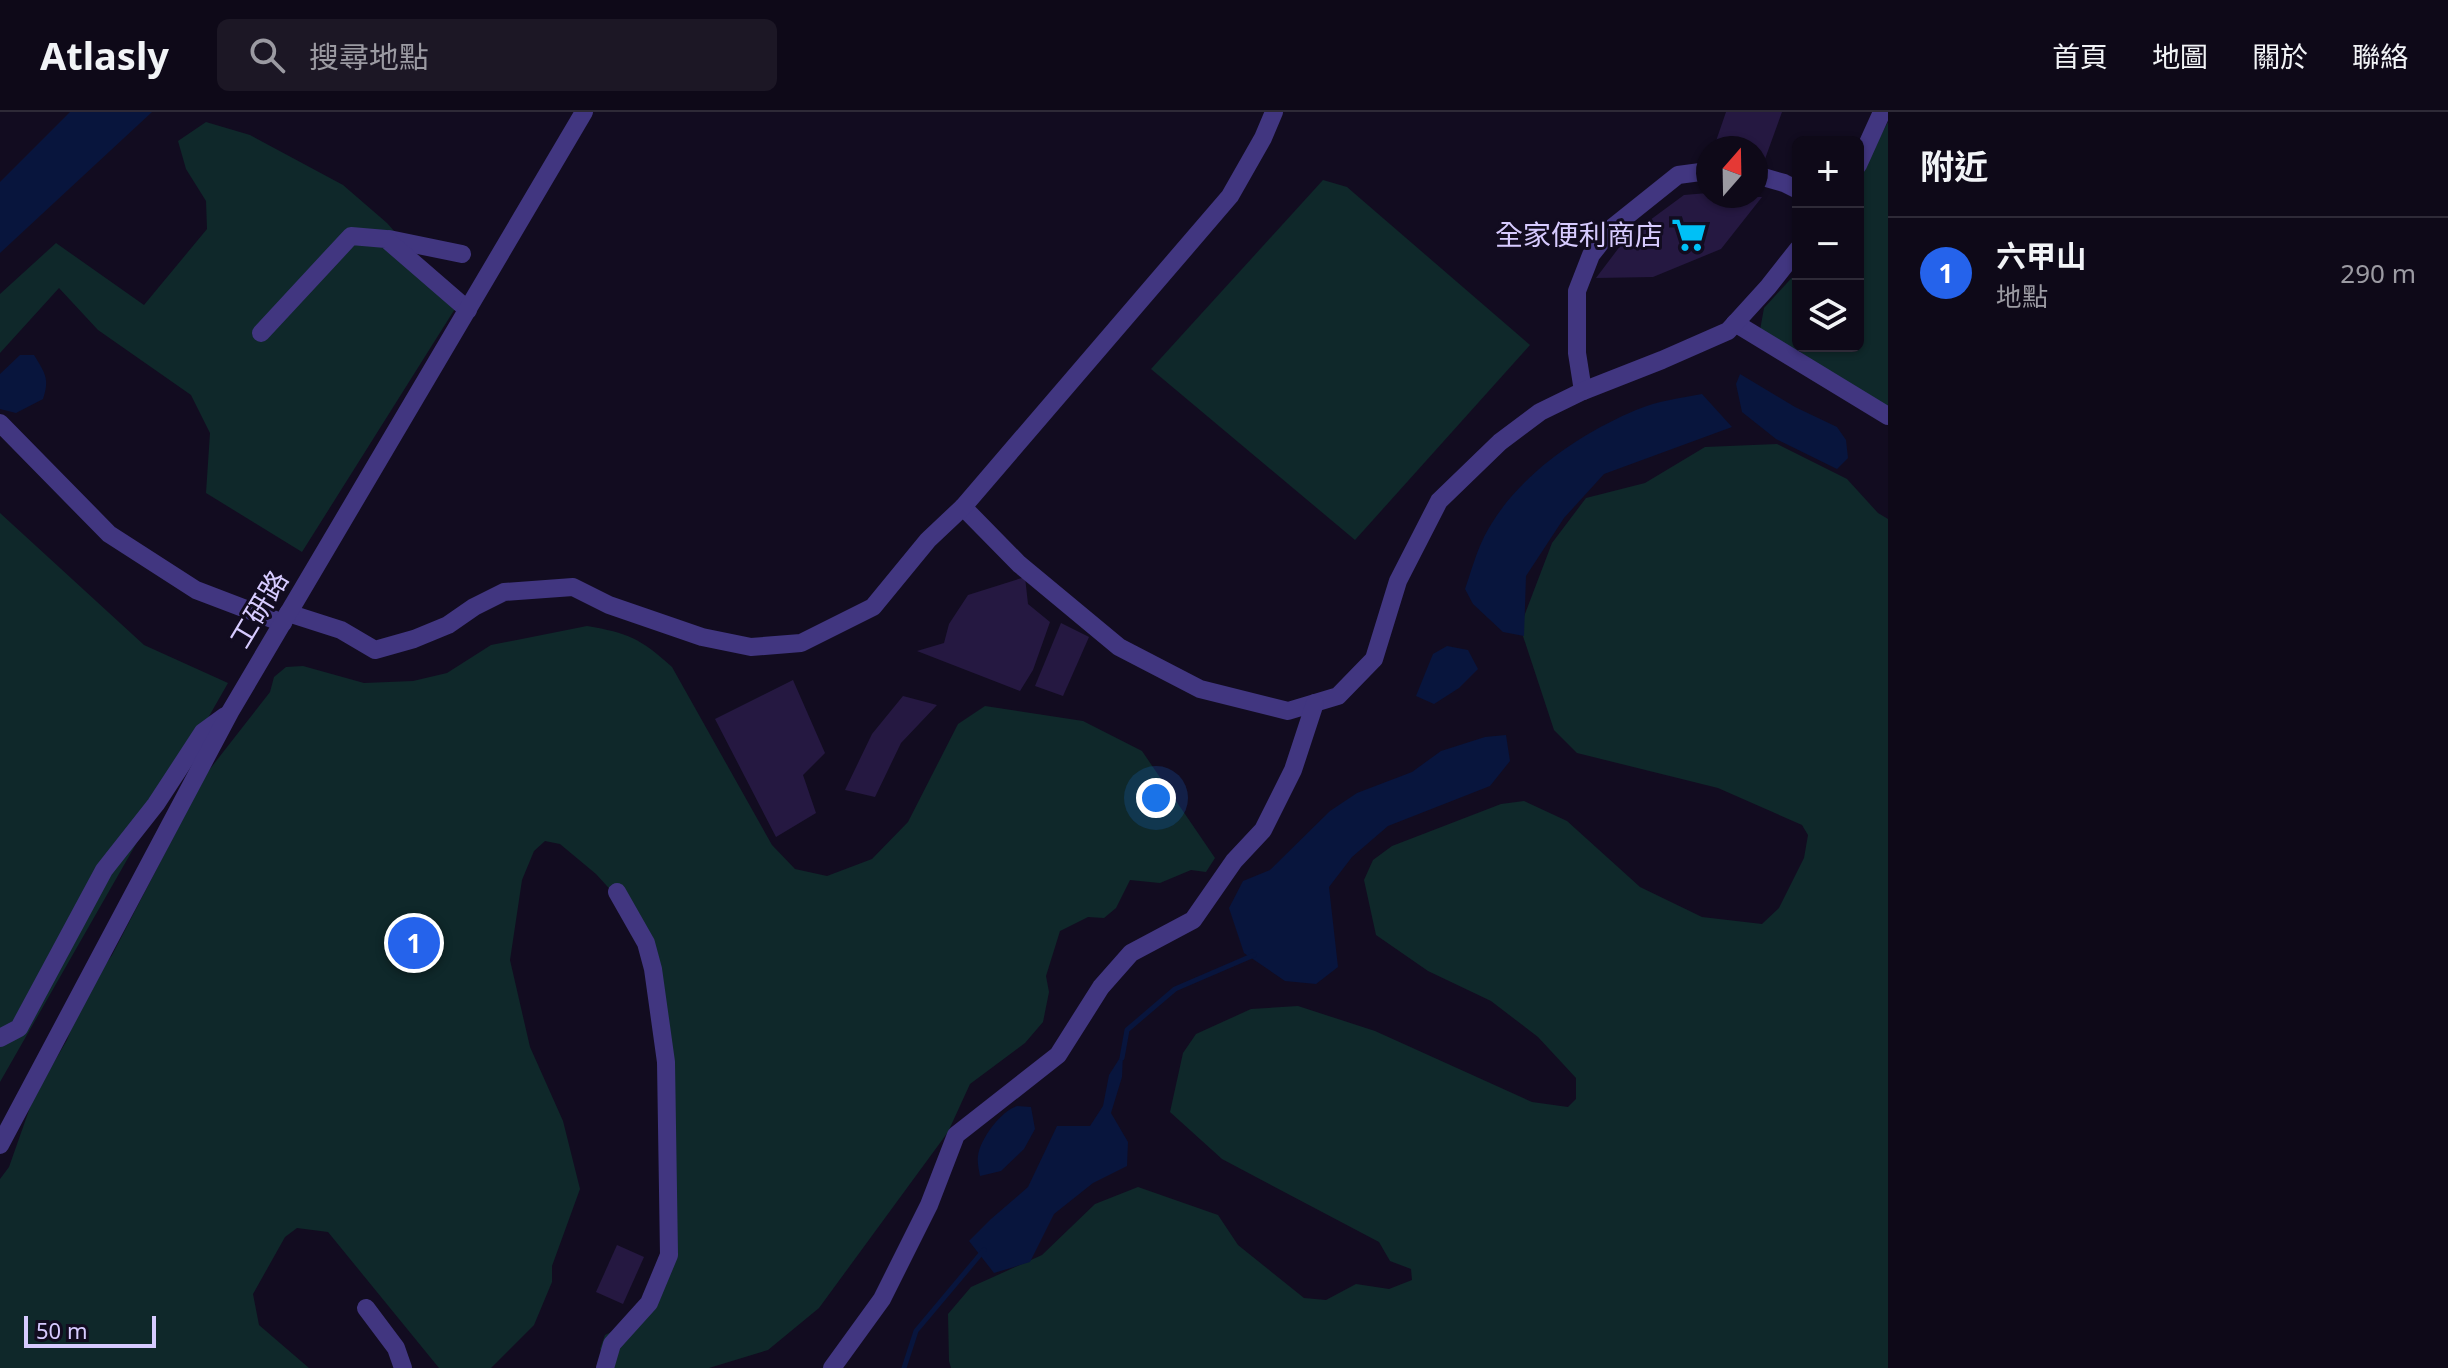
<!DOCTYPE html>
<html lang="zh-TW">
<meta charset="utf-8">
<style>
:root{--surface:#0e0918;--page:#1c1725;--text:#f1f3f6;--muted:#9b9aa2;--line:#2e2a37;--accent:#2563eb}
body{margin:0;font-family:"Noto Sans","Noto Sans TC",sans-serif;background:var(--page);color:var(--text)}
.controls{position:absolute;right:24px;top:24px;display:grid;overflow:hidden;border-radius:12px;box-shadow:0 2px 6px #0004}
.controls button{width:72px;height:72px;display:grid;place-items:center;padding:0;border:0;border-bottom:2px solid var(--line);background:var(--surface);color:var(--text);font:40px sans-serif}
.compass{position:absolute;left:1696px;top:24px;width:72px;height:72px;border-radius:50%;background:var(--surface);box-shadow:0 2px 6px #0004;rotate:20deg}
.scale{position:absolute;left:24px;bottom:20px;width:132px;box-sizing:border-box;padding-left:8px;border:4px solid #d7cbff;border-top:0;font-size:22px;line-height:28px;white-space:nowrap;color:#d7cbff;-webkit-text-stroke:6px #120c20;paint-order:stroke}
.you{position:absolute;left:1156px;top:686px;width:28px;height:28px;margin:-20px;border:6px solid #fff;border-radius:50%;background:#1a73e8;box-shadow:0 0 0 12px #1a73e833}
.badge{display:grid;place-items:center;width:52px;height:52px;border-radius:50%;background:var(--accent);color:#fff;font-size:26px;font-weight:700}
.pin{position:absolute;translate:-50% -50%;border:4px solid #fff;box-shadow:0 2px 8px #0006}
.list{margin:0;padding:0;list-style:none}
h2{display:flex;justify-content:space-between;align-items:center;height:104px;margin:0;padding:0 32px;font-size:34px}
h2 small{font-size:26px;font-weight:400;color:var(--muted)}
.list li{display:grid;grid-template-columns:52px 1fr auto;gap:24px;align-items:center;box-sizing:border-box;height:112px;padding:0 32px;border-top:2px solid var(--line)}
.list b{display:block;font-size:30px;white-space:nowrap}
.list p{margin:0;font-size:26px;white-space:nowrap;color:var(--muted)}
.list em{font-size:26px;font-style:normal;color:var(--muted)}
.icon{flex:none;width:44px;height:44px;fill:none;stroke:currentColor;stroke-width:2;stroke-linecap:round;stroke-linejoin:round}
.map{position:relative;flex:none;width:1888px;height:1256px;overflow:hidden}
header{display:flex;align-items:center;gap:48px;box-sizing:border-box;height:112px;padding:0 40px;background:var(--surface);border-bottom:2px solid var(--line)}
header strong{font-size:38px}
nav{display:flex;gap:44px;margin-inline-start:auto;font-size:28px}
.search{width:560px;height:72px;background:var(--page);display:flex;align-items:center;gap:20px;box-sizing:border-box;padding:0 28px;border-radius:12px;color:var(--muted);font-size:30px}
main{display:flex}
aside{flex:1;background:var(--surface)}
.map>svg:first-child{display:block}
</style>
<header>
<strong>Atlasly</strong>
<div class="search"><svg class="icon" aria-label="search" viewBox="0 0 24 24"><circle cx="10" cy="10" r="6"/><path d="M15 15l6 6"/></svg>搜尋地點</div>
<nav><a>首頁</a><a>地圖</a><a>關於</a><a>聯絡</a></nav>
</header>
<main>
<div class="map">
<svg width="1888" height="1256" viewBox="0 0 1888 1256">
<rect width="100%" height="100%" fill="#120c20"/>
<!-- green -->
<g fill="#0f282a">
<path d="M206,10l44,13 93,50 44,38 71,81 -156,248 -96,-59 4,-60 -19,-38 -93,-65 -39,-42 -59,65v-59l56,-51 88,62 63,-76 -1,-28 -20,-32 -8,-28z"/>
<path d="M1888,10v303l-128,-95 4,-22 34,-37v75h60v-169z"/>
<path d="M1323,68l24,7 183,158 -175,195 -204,-171z"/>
<path d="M1777,332l70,35 31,34 10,6v849h-937l-2,-7 -1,-47 23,-27 71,-32 53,-51 43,-17 80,28 20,30 66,53 22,2 30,-16 33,5 23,-9 -1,-11 -21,-8 -11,-19 -157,-83 -52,-47 13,-59 13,-19 55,-25 47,-3 77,25 157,71 36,5 8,-8v-21l-38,-41 -47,-36 -63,-30 -52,-36 -12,-55 9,-20 19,-14 109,-42 23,-3 43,20 73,66 62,30 60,7 17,-16 25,-50 4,-23 -6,-10 -84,-37 -141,-35 -23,-23 -34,-103 32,-84 34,-45 59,-15 60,-36z"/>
<path d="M0,401l144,132 84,38 -228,399z"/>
<path d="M587,514c41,7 53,12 85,41l100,178 23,24 32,7 45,-17 36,-37 50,-98 27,-18 98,15 59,30 73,107 -9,14 -15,-2 -31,13 -30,-3 -14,28 -12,10 -16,-1 -28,14 -14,45 3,16 -6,30 -18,21 -55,41 -22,48 -129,176 -51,42 -59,18h-99l-10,-19 5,-14 43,-21 12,-29 5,-218 -18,-110 -30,-60 -21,-23 -36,-30 -15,-3 -11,10 -12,29 -12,80 20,87 33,74 17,68 -28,77v16l-18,43 -43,43h-52l-111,-136 -31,-4 -12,9 -32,57 6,31 50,43h-309v-189l9,-12 25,-71 33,-56 17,-45 28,-40 94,-181 64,-82 4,-15 12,-10 17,-1 61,17 49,-2 34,-8 44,-28z"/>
</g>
<!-- water -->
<g fill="#08153d">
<path d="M70,0h82l-152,141v-71z"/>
<path d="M20,243h14c11,18 16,24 9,44l-27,14 -16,-4v-35z"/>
<path d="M1740,262l55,33 42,20 9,13 2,18 -11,11 -61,-30 -34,-27 -6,-28z"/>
<path d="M1702,282l30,33 -128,47 -40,44 -38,58 -2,60 -21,-4 -30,-28 -8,-15c6,-17 11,-36 19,-52 30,-59 93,-102 152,-127 21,-9 44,-12 66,-16z"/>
<path d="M1447,534l21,4 10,19 -19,19 -25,16 -18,-8 17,-42z"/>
<path d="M1506,623l4,26 -20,25 -102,40 -36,31 -23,30 9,80 -22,17 -31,-3 -41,-28 -15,-45 14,-27 27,-11 60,-59 27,-18 55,-21 29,-21 44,-14z"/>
<path d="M1123,941l-1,24 -11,36 17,29 -1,24 -34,17 -39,31 -24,48 -36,11 -25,-32 22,-22 37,-32 29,-61h33l13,-20 6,-31z"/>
<path d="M1017,994l14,1 4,22 -11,20 -23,22 -21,5c-1,-6 -3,-14 -2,-20 2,-17 23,-45 39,-50z"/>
</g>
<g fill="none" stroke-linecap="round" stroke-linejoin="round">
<!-- stream -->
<g stroke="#08153d" stroke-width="5">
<path d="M1122,946l5,-28 48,-41 79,-34"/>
<path d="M904,1256l12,-37 68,-81"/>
</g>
</g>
<!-- building -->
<g fill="#251841">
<path d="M1726,0h56l-17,47 -9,-3v-8h-21l-19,-7z"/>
<path d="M1708,81v3l54,1 -41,52 -68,28 -57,1 31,-41 57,-42z"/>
<path d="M1025,465l3,27 22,18 -17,48 -13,21 -103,-40 27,-8 5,-19 19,-29z"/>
<path d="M1061,511l28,14 -26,59 -28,-10z"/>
<path d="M793,568l32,73 -22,22 13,38 -40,24 -61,-118z"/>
<path d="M903,584l34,9 -36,38 -26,54 -30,-7 27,-56z"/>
<path d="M617,1133l27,12 -21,47 -27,-12z"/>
</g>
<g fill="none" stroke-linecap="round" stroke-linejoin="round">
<!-- minor -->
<g stroke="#413680" stroke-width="18">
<path d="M1858,53l24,-53"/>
<path d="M1756,63l28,8 14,7"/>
<path d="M389,127l73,15"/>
<path d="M1735,211l153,93"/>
<path d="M261,221l90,-97 35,3 82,71"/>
<path d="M1583,279l-6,-38v-62l14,-36 22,-28 65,-52 30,-4"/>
<path d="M0,311l109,111 87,56 87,33"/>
<path d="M963,395l56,57 100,83 81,42 88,22 50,-15 36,-37 24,-78 41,-80 61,-59 40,-30 43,-21 79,-31 66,-29 40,-44 30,-38"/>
<path d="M288,501l53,17 34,20 39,-11 34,-14 26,-18 30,-15 69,-5 36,18 93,32 49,10 50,-4 72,-36 55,-67 35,-33 267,-311 33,-58 11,-26"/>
<path d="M0,926l19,-10 85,-158 52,-66 47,-72 22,-16"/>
<path d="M0,1033l230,-433 354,-600"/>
<path d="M366,1196l30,40 7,20"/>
<path d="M605,1256l7,-24 37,-41 20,-48 -3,-193 -13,-93 -7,-26 -29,-51"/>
<path d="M832,1256l50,-69 47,-94 27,-70 102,-80 43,-68 30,-34 62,-33 41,-59 29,-31 30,-60 22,-67"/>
</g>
</g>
<!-- icons -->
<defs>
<g id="supermarket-bare" transform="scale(2.76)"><path d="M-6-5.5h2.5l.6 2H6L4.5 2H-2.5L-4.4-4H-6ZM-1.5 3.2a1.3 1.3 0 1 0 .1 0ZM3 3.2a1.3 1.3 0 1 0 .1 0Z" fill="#00c0f6" stroke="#120c20" stroke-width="2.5" paint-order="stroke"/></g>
</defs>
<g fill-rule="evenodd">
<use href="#supermarket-bare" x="1689" y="123"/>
</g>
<g text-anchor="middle" stroke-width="6" stroke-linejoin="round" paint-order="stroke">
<!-- poi labels -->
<g font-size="28" fill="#d7cbff" stroke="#120c20" text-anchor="end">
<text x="1663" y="133">全家便利商店</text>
</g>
<!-- street labels -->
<g font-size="28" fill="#d7cbff" stroke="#120c20">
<text transform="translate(259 497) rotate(-59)" y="10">工研路</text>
</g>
</g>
</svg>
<div class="controls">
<button>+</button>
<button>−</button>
<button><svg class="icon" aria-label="layers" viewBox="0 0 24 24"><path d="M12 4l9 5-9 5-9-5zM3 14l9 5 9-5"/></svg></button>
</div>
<svg class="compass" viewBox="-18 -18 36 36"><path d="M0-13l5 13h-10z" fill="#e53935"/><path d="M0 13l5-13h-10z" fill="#9b9aa2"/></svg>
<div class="scale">50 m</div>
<div class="you"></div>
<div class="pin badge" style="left:414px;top:831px">1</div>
</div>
<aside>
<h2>附近<small></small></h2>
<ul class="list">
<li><span class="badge">1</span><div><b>六甲山</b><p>地點</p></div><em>290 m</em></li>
</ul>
</aside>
</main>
